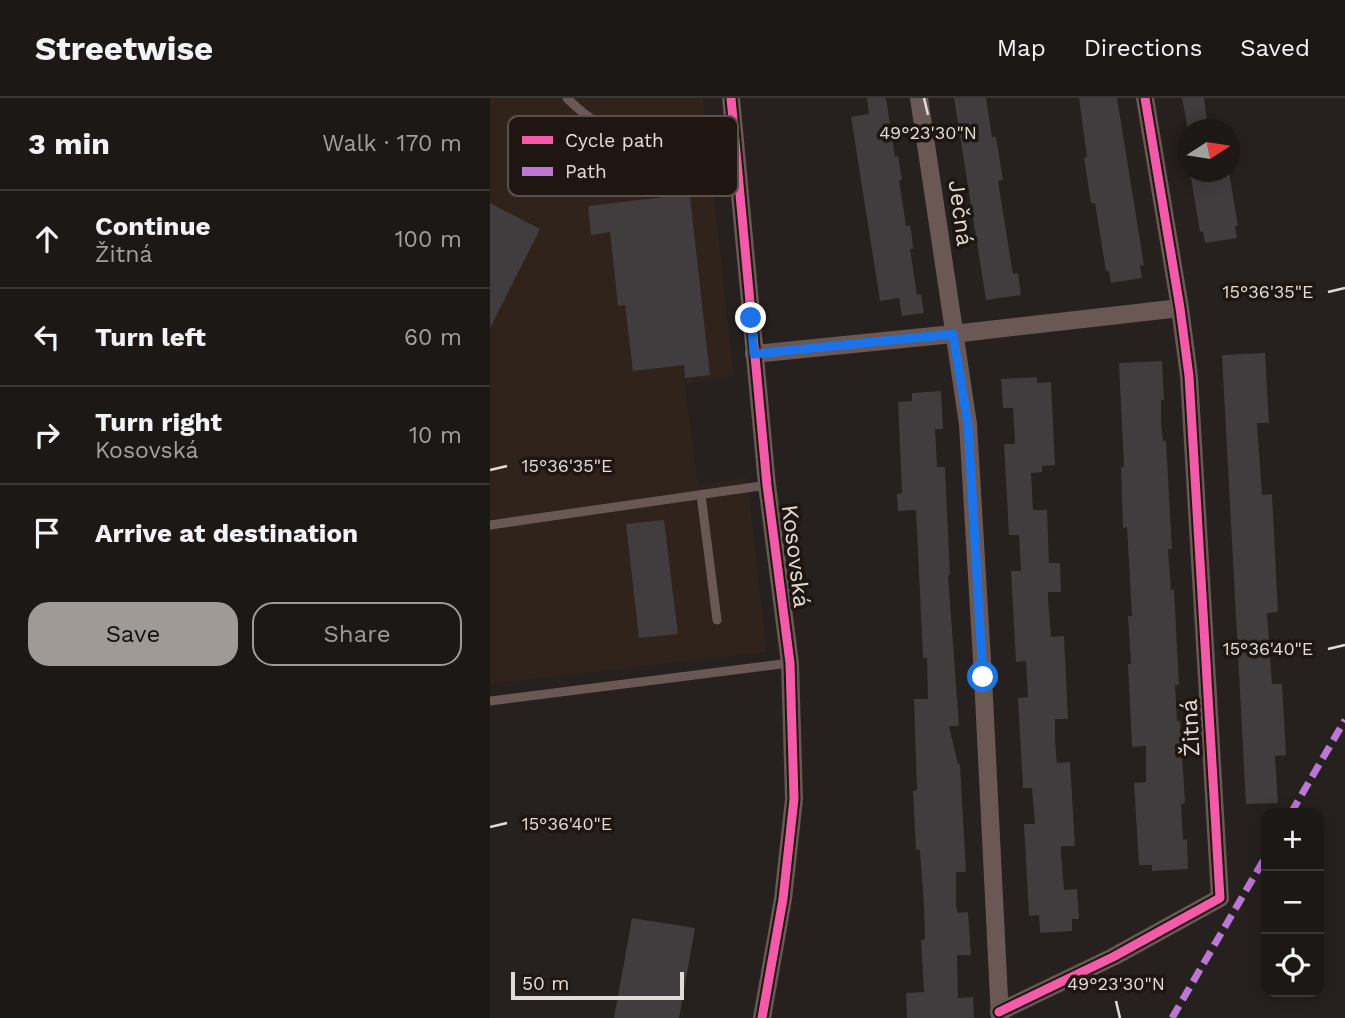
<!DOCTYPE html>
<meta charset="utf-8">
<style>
:root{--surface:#1c1816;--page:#25211f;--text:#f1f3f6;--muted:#a0a0a1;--line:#3a3735;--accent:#a09a96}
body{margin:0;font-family:"Work Sans",sans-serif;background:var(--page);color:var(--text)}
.controls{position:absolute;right:21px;bottom:21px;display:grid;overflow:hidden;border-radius:14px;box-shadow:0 4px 18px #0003}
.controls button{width:63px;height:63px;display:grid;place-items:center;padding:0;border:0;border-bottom:2px solid var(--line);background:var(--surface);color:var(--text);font:35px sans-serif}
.compass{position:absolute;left:687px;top:21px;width:63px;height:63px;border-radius:50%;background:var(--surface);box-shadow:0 4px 18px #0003;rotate:78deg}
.scale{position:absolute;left:21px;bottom:18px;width:173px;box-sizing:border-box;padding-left:7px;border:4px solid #e2dbd7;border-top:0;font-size:19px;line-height:24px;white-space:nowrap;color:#e2dbd7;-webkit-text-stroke:5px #1f1611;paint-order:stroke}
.stop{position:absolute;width:21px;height:21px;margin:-16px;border:5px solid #1a73e8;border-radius:50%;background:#fff}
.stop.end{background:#1a73e8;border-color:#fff;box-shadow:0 2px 7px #0008}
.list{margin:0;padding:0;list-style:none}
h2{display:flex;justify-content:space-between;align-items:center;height:91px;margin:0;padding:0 28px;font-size:30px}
h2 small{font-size:23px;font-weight:400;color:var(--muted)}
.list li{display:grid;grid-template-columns:46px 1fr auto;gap:21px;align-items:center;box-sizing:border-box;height:98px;padding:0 28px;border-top:2px solid var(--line)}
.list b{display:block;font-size:26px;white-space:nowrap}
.list p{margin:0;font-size:23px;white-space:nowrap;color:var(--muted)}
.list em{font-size:23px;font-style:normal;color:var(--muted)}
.actions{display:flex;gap:14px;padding:21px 28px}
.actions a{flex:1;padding:16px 0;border:2px solid var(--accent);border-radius:21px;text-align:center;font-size:24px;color:var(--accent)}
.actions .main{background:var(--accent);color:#111}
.icon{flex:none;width:38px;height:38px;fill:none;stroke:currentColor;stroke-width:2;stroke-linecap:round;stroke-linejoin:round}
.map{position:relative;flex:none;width:855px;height:920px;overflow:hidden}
header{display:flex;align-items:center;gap:42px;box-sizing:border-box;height:98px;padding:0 35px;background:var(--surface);border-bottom:2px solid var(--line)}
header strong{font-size:33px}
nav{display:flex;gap:38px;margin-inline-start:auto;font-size:24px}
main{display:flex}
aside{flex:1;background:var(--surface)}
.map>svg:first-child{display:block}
</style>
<header>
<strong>Streetwise</strong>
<nav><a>Map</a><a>Directions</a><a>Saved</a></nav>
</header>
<main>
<aside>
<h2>3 min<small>Walk · 170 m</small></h2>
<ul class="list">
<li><svg class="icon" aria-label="ahead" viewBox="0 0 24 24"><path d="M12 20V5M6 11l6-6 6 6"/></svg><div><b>Continue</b><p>Žitná</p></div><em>100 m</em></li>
<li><svg class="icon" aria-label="left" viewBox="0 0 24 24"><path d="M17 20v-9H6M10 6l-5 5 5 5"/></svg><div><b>Turn left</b></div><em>60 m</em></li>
<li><svg class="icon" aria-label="right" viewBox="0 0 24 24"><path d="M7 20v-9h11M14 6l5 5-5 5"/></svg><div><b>Turn right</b><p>Kosovská</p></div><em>10 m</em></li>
<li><svg class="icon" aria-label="arrive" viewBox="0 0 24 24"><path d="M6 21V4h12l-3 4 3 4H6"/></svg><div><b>Arrive at destination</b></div></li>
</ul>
<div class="actions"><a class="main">Save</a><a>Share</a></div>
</aside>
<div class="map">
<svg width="855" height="920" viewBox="0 0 855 920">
<rect width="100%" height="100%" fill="#26201e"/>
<!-- built -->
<path fill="#30231b" d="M0,0h213l31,278 -49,8 13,101 49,-7 20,174 -277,32z"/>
<!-- building -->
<g fill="#413c3d">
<path d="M377,0h19l9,59 3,-1 4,24h-3l7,46 4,-1 2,12 1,12h-3l7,46 4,-1 3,19 -22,3 -3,-18 -19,3 -29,-184 18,-3z"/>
<path d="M464,0h32l6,39h4l7,43 -5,1 15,93 5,-1 3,22 -35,5z"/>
<path d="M589,0h38l27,167 -4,1 2,12 -31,5 -2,-12h-3l-11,-68h-4l-7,-45 3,-1z"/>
<path d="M692,0h22l4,32h-20z"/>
<path d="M194,46l26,231 -25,3 -1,-13 -51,6 -8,-66 -7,1 -8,-74 -19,3 -3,-29 77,-9 -6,-50z"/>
<path d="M700,74h39l9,54h-3l2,12 -32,5 -2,-12 -3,1z"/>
<path d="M0,105l50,26 -50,99z"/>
<path d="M775,255l4,70h-12l5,72 10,-1 6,118 -11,1 5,71h10l4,71 -11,1 3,47 -32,1 -24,-449z"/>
<path d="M672,263l2,39h-3v21l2,20h3l6,108h-4l3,41h3l5,95h-4l2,36h3l5,82 -4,1 2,36 4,-1 1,30 -36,2v-6h-13l-5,-82 12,-1v-36l-14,1 -4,-83h3l-3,-48h4l-5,-89 -4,1 -2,-61h3l-5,-104z"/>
<path d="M547,279v6l14,-1 4,83 -13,1v6l-11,1 2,37h14l2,53h11l1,29h-13v6l3,39 13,-1 4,83h-13v22l2,22 13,-1 5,84h-14v6l3,38 13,-1 2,30h-7v12l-32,2 -1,-18 -10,1 -5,-92h11l-3,-36h-9l-5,-90 10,-1 -2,-36 -10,1 -5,-91h10l-2,-36h-10l-5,-91h11l-2,-36h-10l-2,-29z"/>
<path d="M451,293l2,38h-8l1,18 1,20h8l5,108h-2l11,151h-10l9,38h2l6,108h-10v33l2,8 10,-1 3,43h-14l1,43 15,-1 1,21h-67l-1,-25 18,-1 -3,-52 4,-1 -1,-32 -4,-57h-4l-3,-59 4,-1 -3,-91h14l-1,-41h-4l-7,-148 -18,1 -1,-17 5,-1 -4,-91 14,-1v-8z"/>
<path d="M174,422l14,114 -39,4 -13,-114z"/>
<path d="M142,820l63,10 -16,90h-65z"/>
</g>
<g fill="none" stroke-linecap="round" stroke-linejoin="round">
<!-- lane -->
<g stroke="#6a5854" stroke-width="9">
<path d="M77,0c22,22 32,29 63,27"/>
<path d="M211,397l16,125"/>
<path d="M0,427l277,-40"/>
<path d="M0,603l300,-38"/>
</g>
<!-- street -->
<g stroke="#6a5854" stroke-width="18">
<path d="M241,0l36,387 23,178 4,136 -11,100 -21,119"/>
<path d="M429,0l49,326 15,253 17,341"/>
<path d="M264,256l199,-20 227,-26"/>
<path d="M509,914l114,-55 107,-59 -31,-522 -9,-68 -35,-210"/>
</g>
<!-- quiet -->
<g stroke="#ba77d6" stroke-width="7" stroke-dasharray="14 7" stroke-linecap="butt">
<path d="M801,715l54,-93"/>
<path d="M682,920l94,-162"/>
</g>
<!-- cycleway casing -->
<g stroke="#1f1611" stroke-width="13">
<g id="cycleway">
<path d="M241,0l36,387 23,178 4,136 -11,100 -21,119"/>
<path d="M509,914l114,-55 107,-59 -31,-522 -9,-68 -35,-210"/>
</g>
</g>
<!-- cycleway -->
<use href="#cycleway" stroke="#f35aa7" stroke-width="9"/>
</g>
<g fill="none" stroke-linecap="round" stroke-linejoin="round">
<!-- route -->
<path stroke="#1a73e8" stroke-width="9" d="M261,220l3,36 199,-20 15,90 15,253"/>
</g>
<!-- ticks -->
<path fill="none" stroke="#e2dbd7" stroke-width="2.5" d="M434,0l4,17M838,194l17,-4M0,372l17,-4M838,551l17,-4M0,729l17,-4M626,903l4,17"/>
<g text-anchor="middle" stroke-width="7" stroke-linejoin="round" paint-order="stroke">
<!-- street labels -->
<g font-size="23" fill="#e2dbd7" stroke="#1f1611">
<text transform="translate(471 115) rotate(82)" y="8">Ječná</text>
<text transform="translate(306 458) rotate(83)" y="8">Kosovská</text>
<text transform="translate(700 630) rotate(-93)" y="8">Žitná</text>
</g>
</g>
<!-- legend -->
<rect x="18" y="18" width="230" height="80" rx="10" fill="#1f1611" stroke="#5a514c" stroke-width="2"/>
<rect x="32" y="38" width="31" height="8" fill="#f35aa7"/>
<rect x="32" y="69" width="31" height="9" fill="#ba77d6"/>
<g font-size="19" fill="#e2dbd7">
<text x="75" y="49">Cycle path</text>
<text x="75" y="80">Path</text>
</g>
<g font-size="18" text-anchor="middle" fill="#e2dbd7" stroke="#1f1611" stroke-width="7" stroke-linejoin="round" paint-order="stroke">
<text x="438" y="41">49°23'30"N</text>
<text x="778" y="200">15°36'35"E</text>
<text x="77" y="374">15°36'35"E</text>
<text x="778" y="557">15°36'40"E</text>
<text x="77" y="732">15°36'40"E</text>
<text x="626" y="892">49°23'30"N</text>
</g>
</svg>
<div class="controls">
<button>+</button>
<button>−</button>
<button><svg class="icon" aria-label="locate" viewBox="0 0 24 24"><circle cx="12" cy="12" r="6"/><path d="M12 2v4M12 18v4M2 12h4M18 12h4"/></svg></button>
</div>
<svg class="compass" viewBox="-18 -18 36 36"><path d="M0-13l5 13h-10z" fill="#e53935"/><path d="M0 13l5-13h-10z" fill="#a0a0a1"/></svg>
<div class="scale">50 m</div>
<div class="stop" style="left:493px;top:579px"></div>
<div class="stop end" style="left:261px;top:220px"></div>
</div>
</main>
